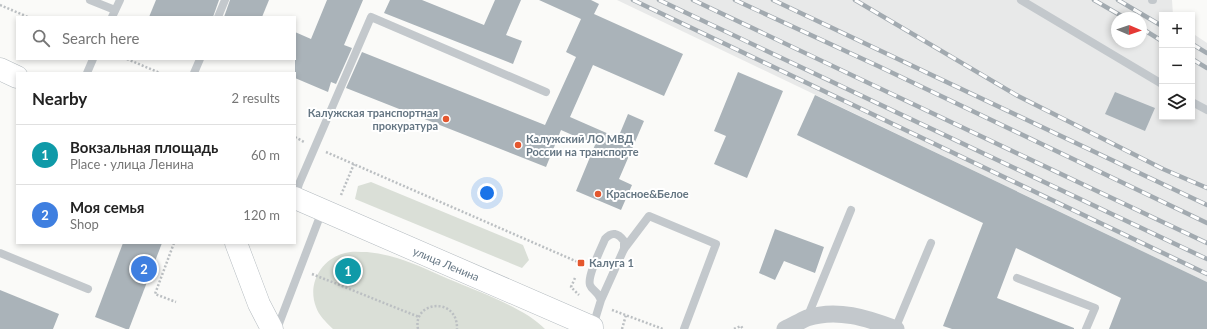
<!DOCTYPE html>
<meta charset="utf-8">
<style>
:root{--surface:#fff;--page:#f6f6f6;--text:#222;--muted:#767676;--line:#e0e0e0;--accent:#e4572e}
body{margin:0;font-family:Lato,sans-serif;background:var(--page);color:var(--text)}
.controls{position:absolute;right:12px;top:12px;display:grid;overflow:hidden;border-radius:0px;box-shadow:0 2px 6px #0003}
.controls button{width:36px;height:36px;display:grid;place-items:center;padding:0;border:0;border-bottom:1px solid var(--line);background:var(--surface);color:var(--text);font:20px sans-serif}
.compass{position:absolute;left:1111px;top:12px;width:36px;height:36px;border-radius:50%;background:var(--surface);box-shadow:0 2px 6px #0003;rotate:92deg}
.you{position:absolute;left:487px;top:193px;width:14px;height:14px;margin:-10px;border:3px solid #fff;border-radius:50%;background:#1a73e8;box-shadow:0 0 0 6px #1a73e833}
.badge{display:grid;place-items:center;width:26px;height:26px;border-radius:50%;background:var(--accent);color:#fff;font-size:13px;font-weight:700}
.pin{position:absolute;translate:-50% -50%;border:2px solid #fff;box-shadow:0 1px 4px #0006}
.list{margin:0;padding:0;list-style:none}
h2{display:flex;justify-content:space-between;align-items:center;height:52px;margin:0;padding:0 16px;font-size:17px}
h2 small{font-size:13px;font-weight:400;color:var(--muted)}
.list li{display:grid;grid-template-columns:26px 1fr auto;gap:12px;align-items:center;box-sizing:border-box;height:60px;padding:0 16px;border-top:1px solid var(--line)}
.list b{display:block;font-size:15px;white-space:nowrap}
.list p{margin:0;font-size:13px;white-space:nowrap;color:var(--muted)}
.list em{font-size:13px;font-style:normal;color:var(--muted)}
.icon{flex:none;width:22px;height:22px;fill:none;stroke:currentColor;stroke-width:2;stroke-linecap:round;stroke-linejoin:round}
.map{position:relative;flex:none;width:1207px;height:329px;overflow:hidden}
.search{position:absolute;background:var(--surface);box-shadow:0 2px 6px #0003;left:16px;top:16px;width:280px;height:44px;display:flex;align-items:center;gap:10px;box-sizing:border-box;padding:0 14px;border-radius:0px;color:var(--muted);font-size:15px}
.panel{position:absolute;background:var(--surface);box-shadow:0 2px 6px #0003;left:16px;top:72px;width:280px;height:172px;border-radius:0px}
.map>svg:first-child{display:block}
</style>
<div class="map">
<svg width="1207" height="329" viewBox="0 0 1207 329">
<rect width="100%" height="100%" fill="#fafaf8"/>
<!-- built -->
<path fill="#e8e9e9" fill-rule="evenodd" d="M617,0h555l1,15h-11v102h30v-84l15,10v239zM1117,18h24v24h-24z"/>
<!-- green -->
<g fill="#dadfd7">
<path d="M371,182l152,63 6,15 -7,8 -167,-69 3,-13z"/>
<path d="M367,252c10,1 20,3 30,6 20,6 39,16 59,24 26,11 70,27 89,47h-212c-7,-7 -14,-13 -17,-22 -9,-23 5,-48 29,-54 7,-2 14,-1 22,-1z"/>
</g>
<!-- building -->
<g fill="#aab3b9">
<path d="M156,0h63l-6,17h-64z"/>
<path d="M230,0h39l-7,17h-38z"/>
<path d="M327,0h36l-19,45 8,3 -16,36 -5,-2 -3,10 -33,-14v-46l16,7z"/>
<path d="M390,0h32l62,25 11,-25h26l-15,35 16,6 -9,23 -129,-51z"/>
<path d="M539,0h52l8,4 -5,10 89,40 -19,42 -71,-31 -23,52 48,21 10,-24 16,7 -25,58 13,6 -11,25 -45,-19 19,-46 -34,-15 -15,37 -200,-79 16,-36 183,73 31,-68 -10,-5 15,-33z"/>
<path d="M738,72l45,19 -36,87 -33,-14 12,-28 -12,-5z"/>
<path d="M1115,92l40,16 -10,23 -40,-17z"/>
<path d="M815,95l392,187v47h-98l12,-31 -105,-50 -19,50 77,30v1h-122l-9,-3 40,-103 -186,-88z"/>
<path d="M775,229l49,18 -9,26 -31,-12 -9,19 -16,-7z"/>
<path d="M123,243h39l-33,86h-3l-31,-12z"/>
<path d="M0,290l59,24 -6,15h-53z"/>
</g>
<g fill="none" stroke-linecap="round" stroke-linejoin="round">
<!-- secondary casing -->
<g stroke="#b3babf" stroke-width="23">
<g id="secondary">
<path d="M0,69l17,8"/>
<path d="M295,198l297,129v2"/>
<path d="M236,243l23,61 13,25"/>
</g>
</g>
<!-- path -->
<g stroke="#bbbfc2" stroke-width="2.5" stroke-dasharray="2 2" stroke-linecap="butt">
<path d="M0,5l28,12"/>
<path d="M127,59l33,14"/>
<path d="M295,137l9,5"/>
<path d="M326,152l254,111"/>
<path d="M341,195l13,-31"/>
<path d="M174,243l-19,51 21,8"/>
<path d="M312,274l107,43"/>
<path d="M575,278l-4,9 8,8"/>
<path d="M612,310l51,19"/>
<path d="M418,329c-6,-28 40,-33 39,0"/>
<path d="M622,329l4,-14"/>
<path d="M734,329l7,-3 2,3"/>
</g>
<!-- lane -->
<g stroke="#c3c8cc" stroke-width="8">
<path d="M90,0l25,10"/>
<path d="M1021,0l141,84"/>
<path d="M1152,0h1"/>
<path d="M112,17l8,-17"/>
<path d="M218,17l7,-17"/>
<path d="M87,73l6,-14"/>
<path d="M194,73l6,-14"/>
<path d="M1192,102l15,8"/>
<path d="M295,196l4,-12 72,-167 175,75"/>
<path d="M624,249l25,-33 67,28 -32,85"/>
<path d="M0,253l88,36"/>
<path d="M1017,278l78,30 -9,21"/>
<path d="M807,318l44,-108"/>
<path d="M593,326l8,-26 23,-51v-8c-6,-8 -12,-10 -19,-2 -4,10 -18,37 -15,46 2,6 8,6 11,15"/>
<path d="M277,329l45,-118"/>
<path d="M895,329l36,-86"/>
</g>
<!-- street -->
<path stroke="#c3c8cc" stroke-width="17" d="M785,329c7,-3 15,-8 22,-11 30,-10 60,0 89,11"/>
<!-- secondary -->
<use href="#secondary" stroke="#fff" stroke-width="22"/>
<!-- rail casing -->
<g stroke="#a2aab0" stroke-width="4.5">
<g id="rail">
<path d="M633,0l574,274"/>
<path d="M659,0l548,259"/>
<path d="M693,0l514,243"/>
<path d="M735,0l143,66 329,157"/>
<path d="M773,0l434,205"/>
<path d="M855,0l163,96 145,73 44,19"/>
<path d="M1094,0l31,18"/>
<path d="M1118,0l44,26"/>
<path d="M1141,28l21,13"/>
<path d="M1192,44l15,9"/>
<path d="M1192,59l15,9"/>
</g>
</g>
<!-- rail -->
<use href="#rail" stroke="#fff" stroke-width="3" stroke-dasharray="9" stroke-linecap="butt"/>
</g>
<!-- markers -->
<g fill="#e4572e" stroke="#fff" stroke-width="1.5">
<circle cx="446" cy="119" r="4"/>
<circle cx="518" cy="145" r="4"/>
<circle cx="598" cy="194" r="4"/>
<rect x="577" y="259" width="8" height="8" rx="2"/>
</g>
<g text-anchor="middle" stroke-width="4" stroke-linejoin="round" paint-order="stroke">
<!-- poi labels -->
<g font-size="11" font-weight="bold" fill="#657683" stroke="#fff" text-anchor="start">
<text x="438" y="117" text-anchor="end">Калужская транспортная<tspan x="438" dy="13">прокуратура</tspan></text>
<text x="526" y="143">Калужский ЛО МВД<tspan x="526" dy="13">России на транспорте</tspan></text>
<text x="606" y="198">Красное&amp;Белое</text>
<text x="589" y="267">Калуга 1</text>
</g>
<!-- street labels -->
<g font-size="11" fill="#657683" stroke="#fff">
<text transform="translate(446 264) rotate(23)" y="4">улица Ленина</text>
</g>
</g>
</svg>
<div class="controls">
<button>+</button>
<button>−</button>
<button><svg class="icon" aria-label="layers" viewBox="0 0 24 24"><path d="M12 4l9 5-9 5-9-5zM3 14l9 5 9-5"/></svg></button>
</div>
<svg class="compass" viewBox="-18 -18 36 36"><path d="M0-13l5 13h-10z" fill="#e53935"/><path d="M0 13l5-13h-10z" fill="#767676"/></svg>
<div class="you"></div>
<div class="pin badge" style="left:348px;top:271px;background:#0f9aa8">1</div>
<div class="pin badge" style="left:144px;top:269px;background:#3f7fe0">2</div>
<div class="search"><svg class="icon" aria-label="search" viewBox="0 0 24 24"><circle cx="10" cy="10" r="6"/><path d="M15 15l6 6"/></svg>Search here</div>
<section class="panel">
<h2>Nearby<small>2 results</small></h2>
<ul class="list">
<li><span class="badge" style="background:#0f9aa8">1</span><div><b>Вокзальная площадь</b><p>Place · улица Ленина</p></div><em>60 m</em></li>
<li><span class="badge" style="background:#3f7fe0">2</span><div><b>Моя семья</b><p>Shop</p></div><em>120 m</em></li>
</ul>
</section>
</div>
